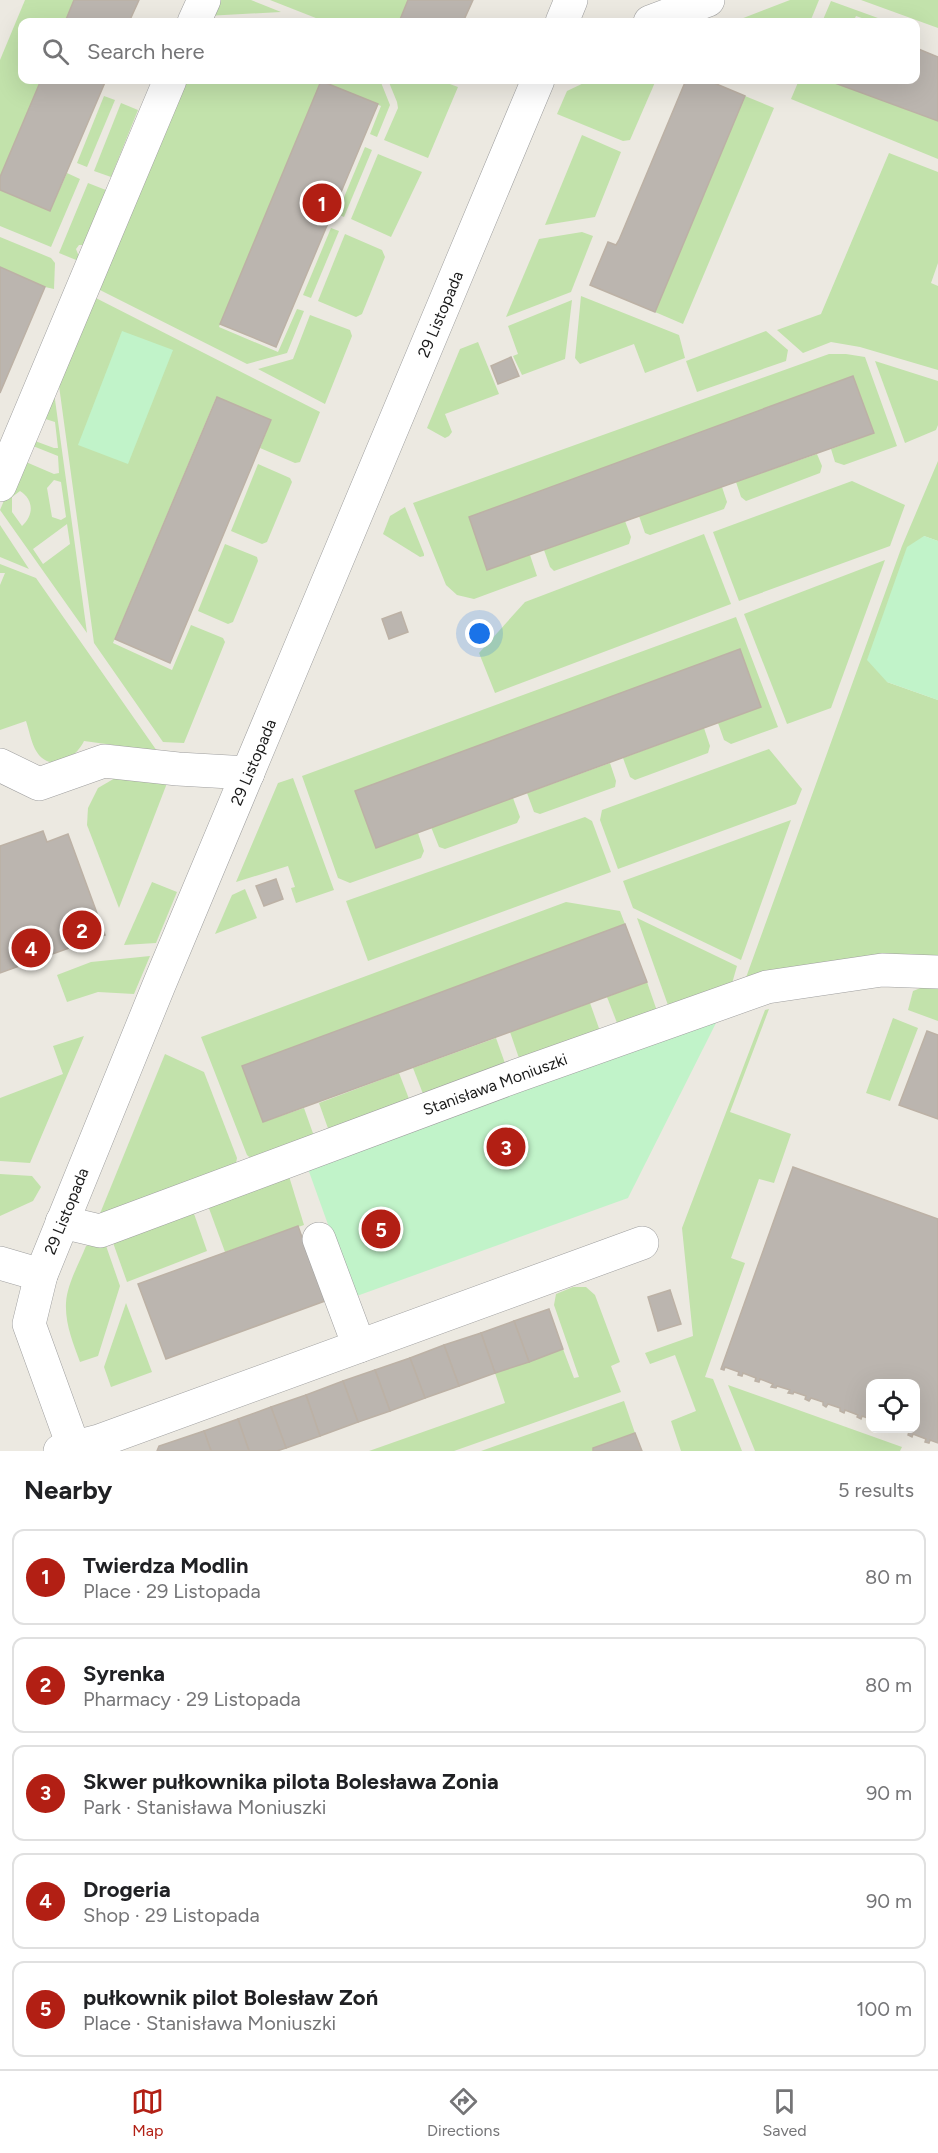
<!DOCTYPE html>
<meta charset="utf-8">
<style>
:root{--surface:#fff;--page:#f2f2f2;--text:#202124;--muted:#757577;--line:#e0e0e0;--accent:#b21f14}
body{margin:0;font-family:Figtree,sans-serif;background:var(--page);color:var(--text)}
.controls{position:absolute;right:18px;bottom:18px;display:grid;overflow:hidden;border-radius:12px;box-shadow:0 6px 24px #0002}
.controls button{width:54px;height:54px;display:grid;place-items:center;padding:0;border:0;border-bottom:2px solid var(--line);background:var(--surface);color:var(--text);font:30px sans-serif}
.you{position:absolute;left:480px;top:634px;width:21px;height:21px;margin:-15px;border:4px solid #fff;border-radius:50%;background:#1a73e8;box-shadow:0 0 0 9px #1a73e833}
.badge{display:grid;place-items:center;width:39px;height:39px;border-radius:50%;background:var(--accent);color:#fff;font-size:20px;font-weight:700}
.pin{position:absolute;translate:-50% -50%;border:3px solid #fff;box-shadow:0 2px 6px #0006}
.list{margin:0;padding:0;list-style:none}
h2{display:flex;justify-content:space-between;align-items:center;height:78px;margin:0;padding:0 24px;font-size:26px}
h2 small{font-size:20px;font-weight:400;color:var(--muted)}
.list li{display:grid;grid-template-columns:39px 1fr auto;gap:18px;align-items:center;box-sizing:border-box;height:96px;margin:0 12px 12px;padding:0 12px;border:2px solid var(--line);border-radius:12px}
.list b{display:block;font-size:22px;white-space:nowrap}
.list p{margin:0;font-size:20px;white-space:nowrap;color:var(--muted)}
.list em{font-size:20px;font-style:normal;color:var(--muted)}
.icon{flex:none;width:33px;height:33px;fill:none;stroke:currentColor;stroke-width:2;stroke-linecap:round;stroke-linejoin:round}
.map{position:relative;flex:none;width:938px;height:1451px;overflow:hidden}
.search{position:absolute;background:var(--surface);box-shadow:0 6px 24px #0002;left:18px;right:18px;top:18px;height:66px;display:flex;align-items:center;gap:15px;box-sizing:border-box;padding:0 21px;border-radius:12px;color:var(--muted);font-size:22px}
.sheet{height:618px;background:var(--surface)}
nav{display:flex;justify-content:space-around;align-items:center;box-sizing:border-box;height:84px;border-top:2px solid var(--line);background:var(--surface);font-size:16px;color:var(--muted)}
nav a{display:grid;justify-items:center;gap:3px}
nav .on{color:var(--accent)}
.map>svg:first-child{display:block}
</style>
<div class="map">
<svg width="938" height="1451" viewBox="0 0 938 1451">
<rect width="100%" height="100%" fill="#ece9e1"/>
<!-- grass -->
<g fill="#c2e2ab" fill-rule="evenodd">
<path d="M25,0h49l-9,22h-43v58h19l-41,97v-117z"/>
<path d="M212,0h39l30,12 -75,4z"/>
<path d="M270,0h138l-9,22h-73z"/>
<path d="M790,0h29l-9,22h-77z"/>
<path d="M861,0h77v28z"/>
<path d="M831,1l58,21h-16l-17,-6 -3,6h-31z"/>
<path d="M178,80h202l10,25 -13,32 -7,-3 11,-28 -60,-25 -101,243 -1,3 59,25 19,-43 7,2 -17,42 -40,11 -155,-78z"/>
<path d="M388,80h51l19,7 -30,71 -44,-18 14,-32 -1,-6z"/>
<path d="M590,80h66l-26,60 -7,1 -66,-27 10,-23z"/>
<path d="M799,80h33v2l106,39v38l-147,-60z"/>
<path d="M104,96l11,4 -28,67 -10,-4z"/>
<path d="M745,96l29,12 -91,216 -28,-12z"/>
<path d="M121,103l17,7 -27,67 -17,-6z"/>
<path d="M582,135l39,17 -26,65 -50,8z"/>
<path d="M365,147l7,3 -28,67 -7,-3z"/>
<path d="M889,153l49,19v91l-7,20 7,3v84l-78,-23 -29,-5 -28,11 -26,-23 44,-16z"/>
<path d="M378,154l44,18 -31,65 -40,-18z"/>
<path d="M67,173l13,6 -29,68 -51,-21v-36l50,21z"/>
<path d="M88,183l23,9 -23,53h-9l-3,4 5,13 -22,-9z"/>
<path d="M331,228l8,3 -28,67 -8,-3z"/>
<path d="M582,232l11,4 -22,56 -65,25 33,-78z"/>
<path d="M345,234l37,16 3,7 -23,57 -6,3 -38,-16z"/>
<path d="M0,237l51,21 4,5 -1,26 -9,-2 -45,-20z"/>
<path d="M88,294l232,118 -20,50 -5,1 -35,-15 11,-28 -55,-22 -103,245 59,27 19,-45 32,13 2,4 -41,101 -21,-1 -69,-99 -37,-272z"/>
<path d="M581,296l98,39 6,23 -40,15 -11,-29 -54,20 -5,-6z"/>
<path d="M572,300l-7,59 -43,16 -9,-19 5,-2 -10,-28z"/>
<path d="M310,315l40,15 2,6 -27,68 -67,-35 35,-10z"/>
<path d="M766,331l22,19 -2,11 -89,31 -11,-31z"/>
<path d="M478,342l21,52 -54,20 7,18 -3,4 -4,2 -18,-10 33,-79z"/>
<path d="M829,354h17l19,3 32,89 -53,19 -9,-3 -4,-13 43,-16 -21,-57 -384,141 18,52 43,-14 7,21 -63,23 -17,-4 -11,-10 -33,-82z"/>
<path d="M875,361l63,20v44l-2,5 -31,13z"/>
<path d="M53,385l34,248 -87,-123 34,-81 1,12 19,7h4l-3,-26 -16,-5zM33,446l25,10 1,17 -5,1 -28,-12zM54,480l7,2 5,35 -5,3 -9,-3 -5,-29zM20,491c14,9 14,24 2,35l-10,-14v-15zM67,524l3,20 -27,20 -10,-15z"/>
<path d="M817,454l5,12 -2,7 -74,28 -5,-4 -5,-15z"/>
<path d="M938,461v80l-14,-5 -37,146 51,18v255h-45l-149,28 158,-437z"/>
<path d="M258,464l32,14 2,4 -25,60 -5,2 -31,-13z"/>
<path d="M852,481l53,24 -15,41 -151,55 -26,-69z"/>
<path d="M722,487l5,15 -3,7 -74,26 -5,-2 -6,-17z"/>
<path d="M405,507l19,47v2l-4,1 -37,-23 7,-18z"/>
<path d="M625,521l6,16 -2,7 -75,27 -4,-4 -6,-17z"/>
<path d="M0,525l29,44 -29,-12z"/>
<path d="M704,534l27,70 -236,89 -16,-40 46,-51z"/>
<path d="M225,544l32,13 1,4 -25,61 -5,2 -30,-13z"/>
<path d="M885,560l-54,148 -44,16 -43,-110z"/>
<path d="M0,564l36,14 121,173 -73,-10c-9,19 -36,33 -49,8 -4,-8 -6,-19 -9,-28l-26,9v-145l5,-12h-5z"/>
<path d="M736,617l42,110 -47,17 -7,-4 -6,-17 43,-16 -21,-57 -384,141 20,57 42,-15 6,18 -3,7 -71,25 -12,-5 -36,-102z"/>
<path d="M704,728l6,18 -2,7 -73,27 -5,-3 -7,-19z"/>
<path d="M769,749l33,40 -6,15 -178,65 -18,-49 2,-10z"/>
<path d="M610,763l6,18 -1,6 -75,27 -6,-2 -7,-19z"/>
<path d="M122,774l47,4 -50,130 -32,-83 1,-17 10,-20z"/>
<path d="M293,778l41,112 -38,13 -5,-15 4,-1 -7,-21 -52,16 42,-99z"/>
<path d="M513,798l7,19 -3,6 -72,26 -6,-2 -8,-20z"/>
<path d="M585,817l7,4 19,51 -243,89 -22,-60z"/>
<path d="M791,820l-50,140 -108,-52 -10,-27z"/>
<path d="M152,882l25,10 -21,51 -32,2z"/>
<path d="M245,889l12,29 -42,16 17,-39z"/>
<path d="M566,902l54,9 5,13 -383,142 21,56 41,-14 11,31 -61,22 -7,-6 -46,-118z"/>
<path d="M637,918l100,48 -6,21 -62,21z"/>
<path d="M150,956l-16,38 -36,-2 -31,10 -10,-27 34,-13z"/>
<path d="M647,982l11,32 -39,14 -12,-31z"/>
<path d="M923,987l15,1v33l-30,-11 5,-19z"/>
<path d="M590,1003l11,31 -80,30 -11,-32z"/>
<path d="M769,1009l-39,103 61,22 -17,49 -15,-4 -28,79 14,5 -40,114 8,2 29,72h-61l-10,-30 25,-10 -21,-56 -25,9 -5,-11 48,-17 -11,-108 83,-218z"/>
<path d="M893,1018l25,10 -28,73 -24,-8z"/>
<path d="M84,1036l-54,127 -30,-2v-63l63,-24 -10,-28z"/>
<path d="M496,1038l11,31 -82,30 -12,-31z"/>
<path d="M165,1054l39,18 33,86 -2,11 -136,47z"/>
<path d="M399,1073l12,31 -81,30 -11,-31z"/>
<path d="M288,1173l16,52 -79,27 -18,-49z"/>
<path d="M0,1174l32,2 9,11 -8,14 -33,15z"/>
<path d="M192,1208l15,43 -80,31 -16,-45z"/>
<path d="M104,1240l16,46 -22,70 -18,6c-7,-19 -15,-38 -14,-59 1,-19 13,-39 20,-57z"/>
<path d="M573,1287h13l9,8 25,67 -9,4 10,26 -167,59h-85l136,-48 -10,-30 68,-24 11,29 5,-1 -25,-72 2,-11z"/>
<path d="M126,1303l26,69 -41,15 -7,-20z"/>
<path d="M728,1385l174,62 -2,4h-145z"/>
<path d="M624,1401l11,32 -41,15 -1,3h-112z"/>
</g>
<!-- park -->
<g fill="#c1f3c9">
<path d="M122,331l51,19 -45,114 -50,-19z"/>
<path d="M924,536l14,5v159l-51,-18 -20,-22 40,-113z"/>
<path d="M720,1015l-92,183 -274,99 -47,-131z"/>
</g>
<!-- building -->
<g fill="#bbb5af" stroke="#bcb1a5" stroke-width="1.5">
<path d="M74,0h65l-10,22h-64z"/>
<path d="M408,0h65l-10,22h-64z"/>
<path d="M916,48l22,9v64l-106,-39v-2h84z"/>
<path d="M41,80h65l-56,131 -50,-21v-13z"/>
<path d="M686,80h21l38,16 -90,216 -65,-27 18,-43 8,3 3,-5z"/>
<path d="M321,81l57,23 -102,243 -56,-23z"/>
<path d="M0,267l45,20 -45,106z"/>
<path d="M511,357l8,19 -21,8 -7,-18z"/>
<path d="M853,376l21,57 -387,137 -18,-53z"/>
<path d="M217,397l54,23 -101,243 -55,-24z"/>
<path d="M401,612l7,20 -19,7 -7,-20z"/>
<path d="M740,649l21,58 -385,141 -21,-57z"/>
<path d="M43,831l4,11 21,-8 37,101 -105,38v-127z"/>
<path d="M276,879l7,20 -19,7 -8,-20z"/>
<path d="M625,924l22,58 -384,140 -21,-56z"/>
<path d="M927,1031l11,4v84l-39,-14z"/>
<path d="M793,1167l145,52v224l-8,-3 -1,3 -4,-1 1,-3 -13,-5 -1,3 -4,-2 1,-2 -12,-5h19v-44h-46v35l-8,-3 -1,3 -4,-2 1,-2 -13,-5 -1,3 -4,-2v-3l-12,-4 -2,3 -3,-2v-3l-12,-4 -2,3 -4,-2 1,-3 -12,-4 -1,2 -5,-1 2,-3 -13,-4 -1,2 -5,-1 2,-3 -13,-5 -1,3 -4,-1 1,-3 -13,-5 -1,3 -4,-1 1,-3 -14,-5 -1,3 -3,-1z"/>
<path d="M298,1226l27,75 -159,58 -28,-75z"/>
<path d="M670,1290l11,34 -23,7 -10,-34z"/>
<path d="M549,1309l14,40 -34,13 -15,-41z"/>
<path d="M514,1321l15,41 -34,11 -14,-40z"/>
<path d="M481,1333l14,40 -36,13 -15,-41z"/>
<path d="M444,1345l15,41 -34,12 -15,-40z"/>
<path d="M410,1358l15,40 -35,13 -15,-41z"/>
<path d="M375,1370l15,41 -32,11 -15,-41z"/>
<path d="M343,1381l15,41 -38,14 -14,-41z"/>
<path d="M306,1395l14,41 -34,12 -15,-41z"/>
<path d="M271,1407l15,41 -9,3h-28l-11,-32z"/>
<path d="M238,1419l11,32h-38l-7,-20z"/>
<path d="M204,1431l7,20h-54l2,-5z"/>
<path d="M635,1433l7,18h-49v-3z"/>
</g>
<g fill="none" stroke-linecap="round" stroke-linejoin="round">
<!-- minor casing -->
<g stroke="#9f9f9f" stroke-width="34">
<g id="minor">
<path d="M194,22l10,-22"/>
<path d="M562,22l9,-22"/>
<path d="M650,22l58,-22"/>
<path d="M0,485l170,-405"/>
<path d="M0,765l39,19 65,-23 74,8 70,4"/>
<path d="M62,1222l38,9 416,-155 251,-89 115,-17 56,2"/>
<path d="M319,1239l40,107"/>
<path d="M0,1263l41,12"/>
<path d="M60,1451l39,-10 543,-198"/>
<path d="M75,1451l-46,-127 12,-49 118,-290 379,-905"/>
</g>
</g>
<!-- minor -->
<use href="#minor" stroke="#fff" stroke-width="33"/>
</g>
<g text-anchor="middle" stroke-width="6" stroke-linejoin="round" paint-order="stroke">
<!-- street labels -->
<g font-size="16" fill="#1b1b1b" stroke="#fff">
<text transform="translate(440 314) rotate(-67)" y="6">29 Listopada</text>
<text transform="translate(253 762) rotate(-67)" y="6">29 Listopada</text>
<text transform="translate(495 1084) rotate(-20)" y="6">Stanisława Moniuszki</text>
<text transform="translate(66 1211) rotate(-68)" y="6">29 Listopada</text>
</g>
</g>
</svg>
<div class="controls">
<button><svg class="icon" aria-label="locate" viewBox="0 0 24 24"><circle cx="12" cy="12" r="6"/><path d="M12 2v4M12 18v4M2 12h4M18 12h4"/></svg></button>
</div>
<div class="you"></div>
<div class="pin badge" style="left:322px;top:203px">1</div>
<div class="pin badge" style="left:82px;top:930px">2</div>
<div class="pin badge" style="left:506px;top:1147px">3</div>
<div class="pin badge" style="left:31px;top:948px">4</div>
<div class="pin badge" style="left:381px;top:1229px">5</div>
<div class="search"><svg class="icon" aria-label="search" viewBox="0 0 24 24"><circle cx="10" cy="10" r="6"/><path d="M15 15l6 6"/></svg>Search here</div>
</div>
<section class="sheet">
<h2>Nearby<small>5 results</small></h2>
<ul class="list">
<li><span class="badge">1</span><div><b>Twierdza Modlin</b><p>Place · 29 Listopada</p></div><em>80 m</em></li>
<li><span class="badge">2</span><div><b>Syrenka</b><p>Pharmacy · 29 Listopada</p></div><em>80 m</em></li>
<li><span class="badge">3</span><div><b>Skwer pułkownika pilota Bolesława Zonia</b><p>Park · Stanisława Moniuszki</p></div><em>90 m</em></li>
<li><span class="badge">4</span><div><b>Drogeria</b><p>Shop · 29 Listopada</p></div><em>90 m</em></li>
<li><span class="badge">5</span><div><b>pułkownik pilot Bolesław Zoń</b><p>Place · Stanisława Moniuszki</p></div><em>100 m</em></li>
</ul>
</section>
<nav>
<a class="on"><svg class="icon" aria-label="map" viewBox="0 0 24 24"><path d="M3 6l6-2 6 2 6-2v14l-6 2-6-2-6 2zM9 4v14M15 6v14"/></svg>Map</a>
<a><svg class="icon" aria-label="directions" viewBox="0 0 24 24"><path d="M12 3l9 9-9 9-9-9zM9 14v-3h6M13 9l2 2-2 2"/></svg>Directions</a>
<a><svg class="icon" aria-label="saved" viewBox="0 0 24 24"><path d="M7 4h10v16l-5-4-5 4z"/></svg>Saved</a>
</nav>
